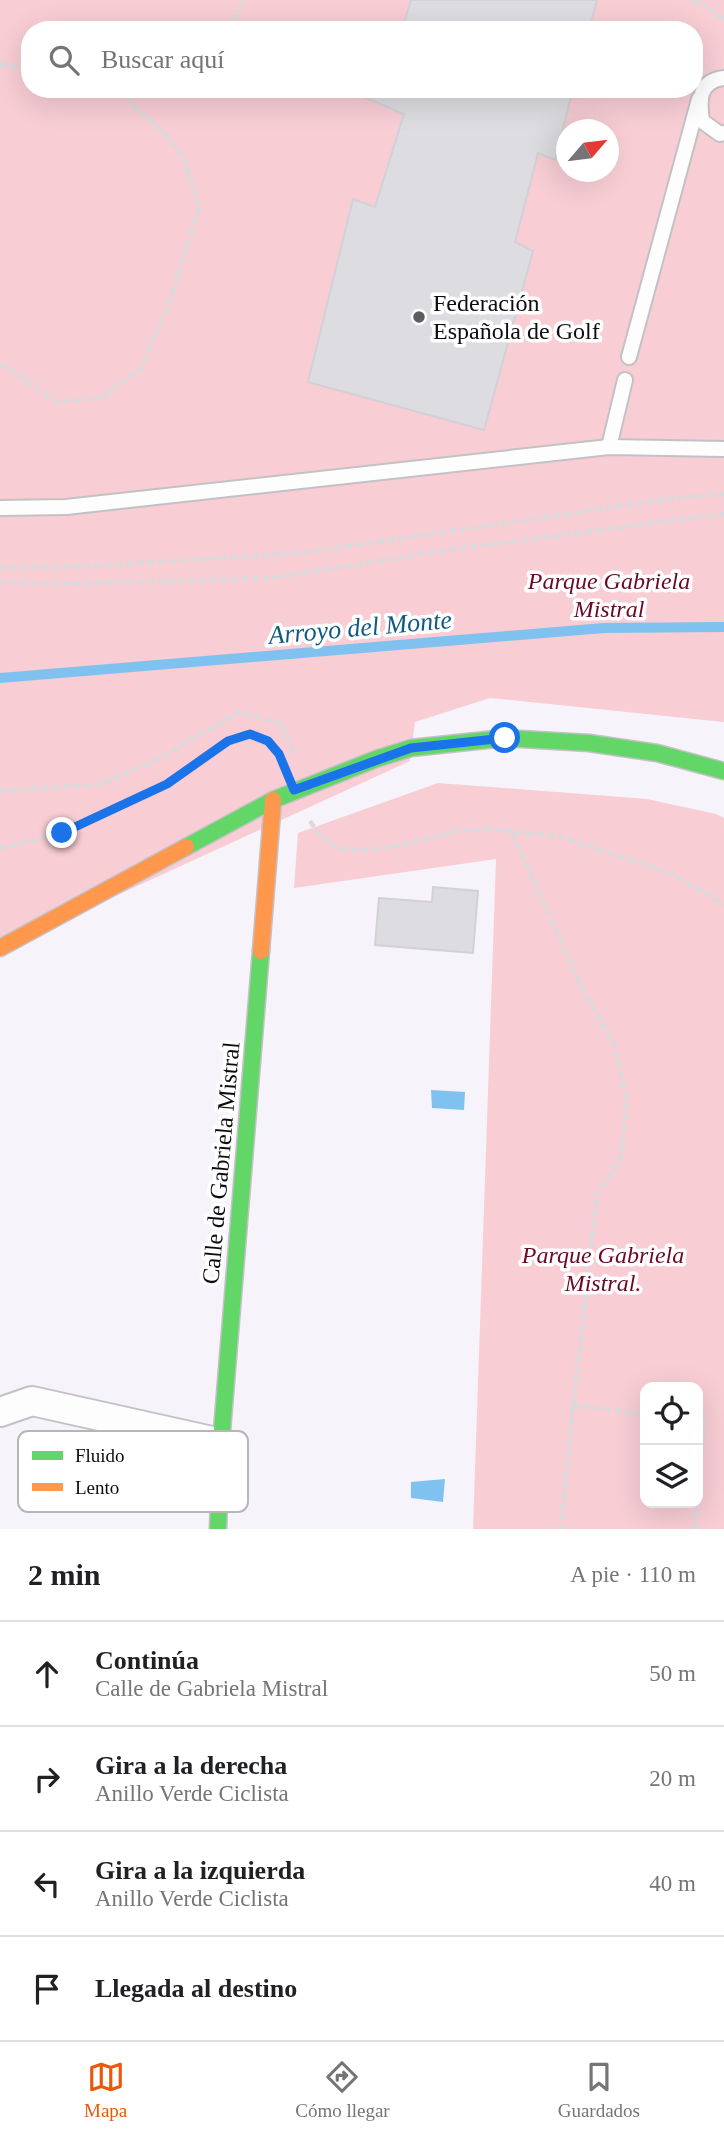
<!DOCTYPE html>
<html lang="es">
<meta charset="utf-8">
<style>
:root{--surface:#fff;--page:#f2f2f2;--text:#202124;--muted:#757577;--line:#e0e0e0;--accent:#ea580c}
body{margin:0;font-family:"Times New Roman",serif;background:var(--page);color:var(--text)}
.controls{position:absolute;right:21px;bottom:21px;display:grid;overflow:hidden;border-radius:14px;box-shadow:0 7px 28px #0002}
.controls button{width:63px;height:63px;display:grid;place-items:center;padding:0;border:0;border-bottom:2px solid var(--line);background:var(--surface);color:var(--text);font:35px sans-serif}
.compass{position:absolute;left:556px;top:119px;width:63px;height:63px;border-radius:50%;background:var(--surface);box-shadow:0 7px 28px #0002;rotate:62deg}
.stop{position:absolute;width:21px;height:21px;margin:-16px;border:5px solid #1a73e8;border-radius:50%;background:#fff}
.stop.end{background:#1a73e8;border-color:#fff;box-shadow:0 2px 7px #0008}
.list{margin:0;padding:0;list-style:none}
h2{display:flex;justify-content:space-between;align-items:center;height:91px;margin:0;padding:0 28px;font-size:30px}
h2 small{font-size:23px;font-weight:400;color:var(--muted)}
.list li{display:grid;grid-template-columns:46px 1fr auto;gap:21px;align-items:center;box-sizing:border-box;height:105px;padding:0 28px;border-top:2px solid var(--line)}
.list b{display:block;font-size:26px;white-space:nowrap}
.list p{margin:0;font-size:23px;white-space:nowrap;color:var(--muted)}
.list em{font-size:23px;font-style:normal;color:var(--muted)}
.icon{flex:none;width:38px;height:38px;fill:none;stroke:currentColor;stroke-width:2;stroke-linecap:round;stroke-linejoin:round}
.map{position:relative;flex:none;width:724px;height:1529px;overflow:hidden}
.search{position:absolute;background:var(--surface);box-shadow:0 7px 28px #0002;left:21px;right:21px;top:21px;height:77px;display:flex;align-items:center;gap:18px;box-sizing:border-box;padding:0 24px;border-radius:28px;color:var(--muted);font-size:26px}
.sheet{height:511px;background:var(--surface)}
nav{display:flex;justify-content:space-around;align-items:center;box-sizing:border-box;height:98px;border-top:2px solid var(--line);background:var(--surface);font-size:19px;color:var(--muted)}
nav a{display:grid;justify-items:center;gap:4px}
nav .on{color:var(--accent)}
.map>svg:first-child{display:block}
</style>
<div class="map">
<svg width="724" height="1529" viewBox="0 0 724 1529">
<rect width="100%" height="100%" fill="#f6f3fa"/>
<!-- green -->
<g fill="#f8cdd4" fill-rule="evenodd">
<path d="M0,0h724v722l-234,-24 -75,24 -5,39 -410,188zM30,30h664v59h-664zM566,130h42v42h-42z"/>
<path d="M438,783l209,16 69,15 8,4v711h-251l23,-670 -202,29 4,-55zM645,1387h53v116h-53z"/>
</g>
<!-- water -->
<g fill="#7fc2f0">
<path d="M431,1090l34,2 -1,18 -32,-2z"/>
<path d="M445,1479l-2,23 -32,-4v-16z"/>
</g>
<g fill="none" stroke-linecap="round" stroke-linejoin="round">
<!-- stream -->
<path stroke="#7fc2f0" stroke-width="10" d="M0,678l604,-50 120,-1"/>
</g>
<!-- building -->
<g fill="#dcdce1" stroke="#d2d1d6" stroke-width="2">
<path d="M411,0h186l-8,30h-187z"/>
<path d="M346,89h227l-18,71 -17,-7 -23,89 18,9 -49,179 -176,-48 45,-183 22,8 29,-93z"/>
<path d="M433,887l45,4 -5,62 -98,-8 4,-47 53,4z"/>
</g>
<g fill="none" stroke-linecap="round" stroke-linejoin="round">
<!-- lane casing -->
<g stroke="#c3c1c6" stroke-width="18">
<g id="lane">
<path d="M724,78c-26,3 -25,23 -22,43l18,13 4,-1"/>
<path d="M629,357l70,-258"/>
<path d="M609,447l16,-67"/>
<path d="M0,508l66,-1 543,-60 115,2"/>
</g>
</g>
<!-- street casing -->
<g stroke="#c3c1c6" stroke-width="32">
<path id="street" d="M0,1412l32,-11 189,42"/>
</g>
<!-- fast casing -->
<g stroke="#c3c1c6" stroke-width="19">
<g id="fast">
<path d="M186,847l87,-47 103,-41 35,-11 94,-10 84,5 68,10 67,18"/>
<path d="M218,1529l3,-86 40,-492"/>
</g>
</g>
<!-- slow casing -->
<g stroke="#c3c1c6" stroke-width="19">
<g id="slow">
<path d="M0,948l186,-101"/>
<path d="M261,951l12,-151"/>
</g>
</g>
<!-- path -->
<g stroke="#dad9db" stroke-width="4.5" stroke-dasharray="7 3.5" stroke-linecap="butt">
<path d="M691,0l13,4 20,16"/>
<path d="M227,30l18,-30"/>
<path d="M0,64l30,6"/>
<path d="M117,89l9,2"/>
<path d="M0,366l7,1 50,35 44,-4 40,-30 30,-70 28,-91 -15,-50 -26,-30 -25,-21 -7,-15 3,-2"/>
<path d="M0,567h71l231,-14 379,-56 43,-3"/>
<path d="M0,582l62,2 210,-6 196,-31 256,-33"/>
<path d="M0,791l101,-7 61,-27 77,-45 42,12 14,31"/>
<path d="M310,821l10,14 16,13 24,3 42,-6 55,-14 32,-2 73,8 108,36 54,31"/>
<path d="M512,833l71,157 30,52 14,58 -7,61 -23,33 -24,211 -12,124"/>
<path d="M0,848c58,-11 114,-34 166,-63 24,-14 54,-48 82,-50 14,-1 29,12 33,24"/>
<path d="M573,1405l72,9"/>
<path d="M698,1421l6,1 -6,67"/>
<path d="M694,1529l3,-26"/>
</g>
<!-- lane -->
<use href="#lane" stroke="#fefdfe" stroke-width="14"/>
<!-- street -->
<use href="#street" stroke="#fefdfe" stroke-width="28"/>
<!-- fast -->
<use href="#fast" stroke="#63d668" stroke-width="16"/>
<!-- slow -->
<use href="#slow" stroke="#ff974d" stroke-width="16"/>
</g>
<g fill="none" stroke-linecap="round" stroke-linejoin="round">
<!-- route -->
<path stroke="#1a73e8" stroke-width="9" d="M62,833l105,-49 61,-43 22,-7 18,7 11,13 15,36 117,-42 94,-10"/>
</g>
<!-- markers -->
<circle fill="#5f5c61" stroke="#fff" stroke-width="2.5" cx="419" cy="317" r="7"/>
<g text-anchor="middle" stroke-width="7" stroke-linejoin="round" paint-order="stroke">
<!-- poi labels -->
<g font-size="24" fill="#0d0b0f" stroke="#fff" text-anchor="start">
<text x="433" y="311">Federación<tspan x="433" dy="28">Española de Golf</tspan></text>
</g>
<!-- park labels -->
<g font-size="24" font-style="italic" fill="#6a0a24" stroke="#fff">
<text x="609" y="589">Parque Gabriela<tspan x="609" dy="28">Mistral</tspan></text>
<text x="603" y="1263">Parque Gabriela<tspan x="603" dy="28">Mistral.</tspan></text>
</g>
<!-- street labels -->
<g font-size="24" fill="#0d0b0f" stroke="#fff">
<text transform="translate(221 1163) rotate(-85)" y="8">Calle de Gabriela Mistral</text>
</g>
<!-- water labels -->
<g font-size="26" font-style="italic" fill="#105983" stroke="#fff">
<text transform="translate(360 627) rotate(-5)" y="9">Arroyo del Monte</text>
</g>
</g>
<!-- legend -->
<rect x="18" y="1431" width="230" height="81" rx="10" fill="#fff" stroke="#b6b6b7" stroke-width="2"/>
<rect x="32" y="1451" width="31" height="9" fill="#63d668"/>
<rect x="32" y="1483" width="31" height="8" fill="#ff974d"/>
<g font-size="19" fill="#0d0b0f">
<text x="75" y="1462">Fluido</text>
<text x="75" y="1494">Lento</text>
</g>
</svg>
<div class="controls">
<button><svg class="icon" aria-label="locate" viewBox="0 0 24 24"><circle cx="12" cy="12" r="6"/><path d="M12 2v4M12 18v4M2 12h4M18 12h4"/></svg></button>
<button><svg class="icon" aria-label="layers" viewBox="0 0 24 24"><path d="M12 4l9 5-9 5-9-5zM3 14l9 5 9-5"/></svg></button>
</div>
<svg class="compass" viewBox="-18 -18 36 36"><path d="M0-13l5 13h-10z" fill="#e53935"/><path d="M0 13l5-13h-10z" fill="#757577"/></svg>
<div class="stop" style="left:505px;top:738px"></div>
<div class="stop end" style="left:62px;top:833px"></div>
<div class="search"><svg class="icon" aria-label="search" viewBox="0 0 24 24"><circle cx="10" cy="10" r="6"/><path d="M15 15l6 6"/></svg>Buscar aquí</div>
</div>
<section class="sheet">
<h2>2 min<small>A pie · 110 m</small></h2>
<ul class="list">
<li><svg class="icon" aria-label="ahead" viewBox="0 0 24 24"><path d="M12 20V5M6 11l6-6 6 6"/></svg><div><b>Continúa</b><p>Calle de Gabriela Mistral</p></div><em>50 m</em></li>
<li><svg class="icon" aria-label="right" viewBox="0 0 24 24"><path d="M7 20v-9h11M14 6l5 5-5 5"/></svg><div><b>Gira a la derecha</b><p>Anillo Verde Ciclista</p></div><em>20 m</em></li>
<li><svg class="icon" aria-label="left" viewBox="0 0 24 24"><path d="M17 20v-9H6M10 6l-5 5 5 5"/></svg><div><b>Gira a la izquierda</b><p>Anillo Verde Ciclista</p></div><em>40 m</em></li>
<li><svg class="icon" aria-label="arrive" viewBox="0 0 24 24"><path d="M6 21V4h12l-3 4 3 4H6"/></svg><div><b>Llegada al destino</b></div></li>
</ul>
</section>
<nav>
<a class="on"><svg class="icon" aria-label="map" viewBox="0 0 24 24"><path d="M3 6l6-2 6 2 6-2v14l-6 2-6-2-6 2zM9 4v14M15 6v14"/></svg>Mapa</a>
<a><svg class="icon" aria-label="directions" viewBox="0 0 24 24"><path d="M12 3l9 9-9 9-9-9zM9 14v-3h6M13 9l2 2-2 2"/></svg>Cómo llegar</a>
<a><svg class="icon" aria-label="saved" viewBox="0 0 24 24"><path d="M7 4h10v16l-5-4-5 4z"/></svg>Guardados</a>
</nav>
